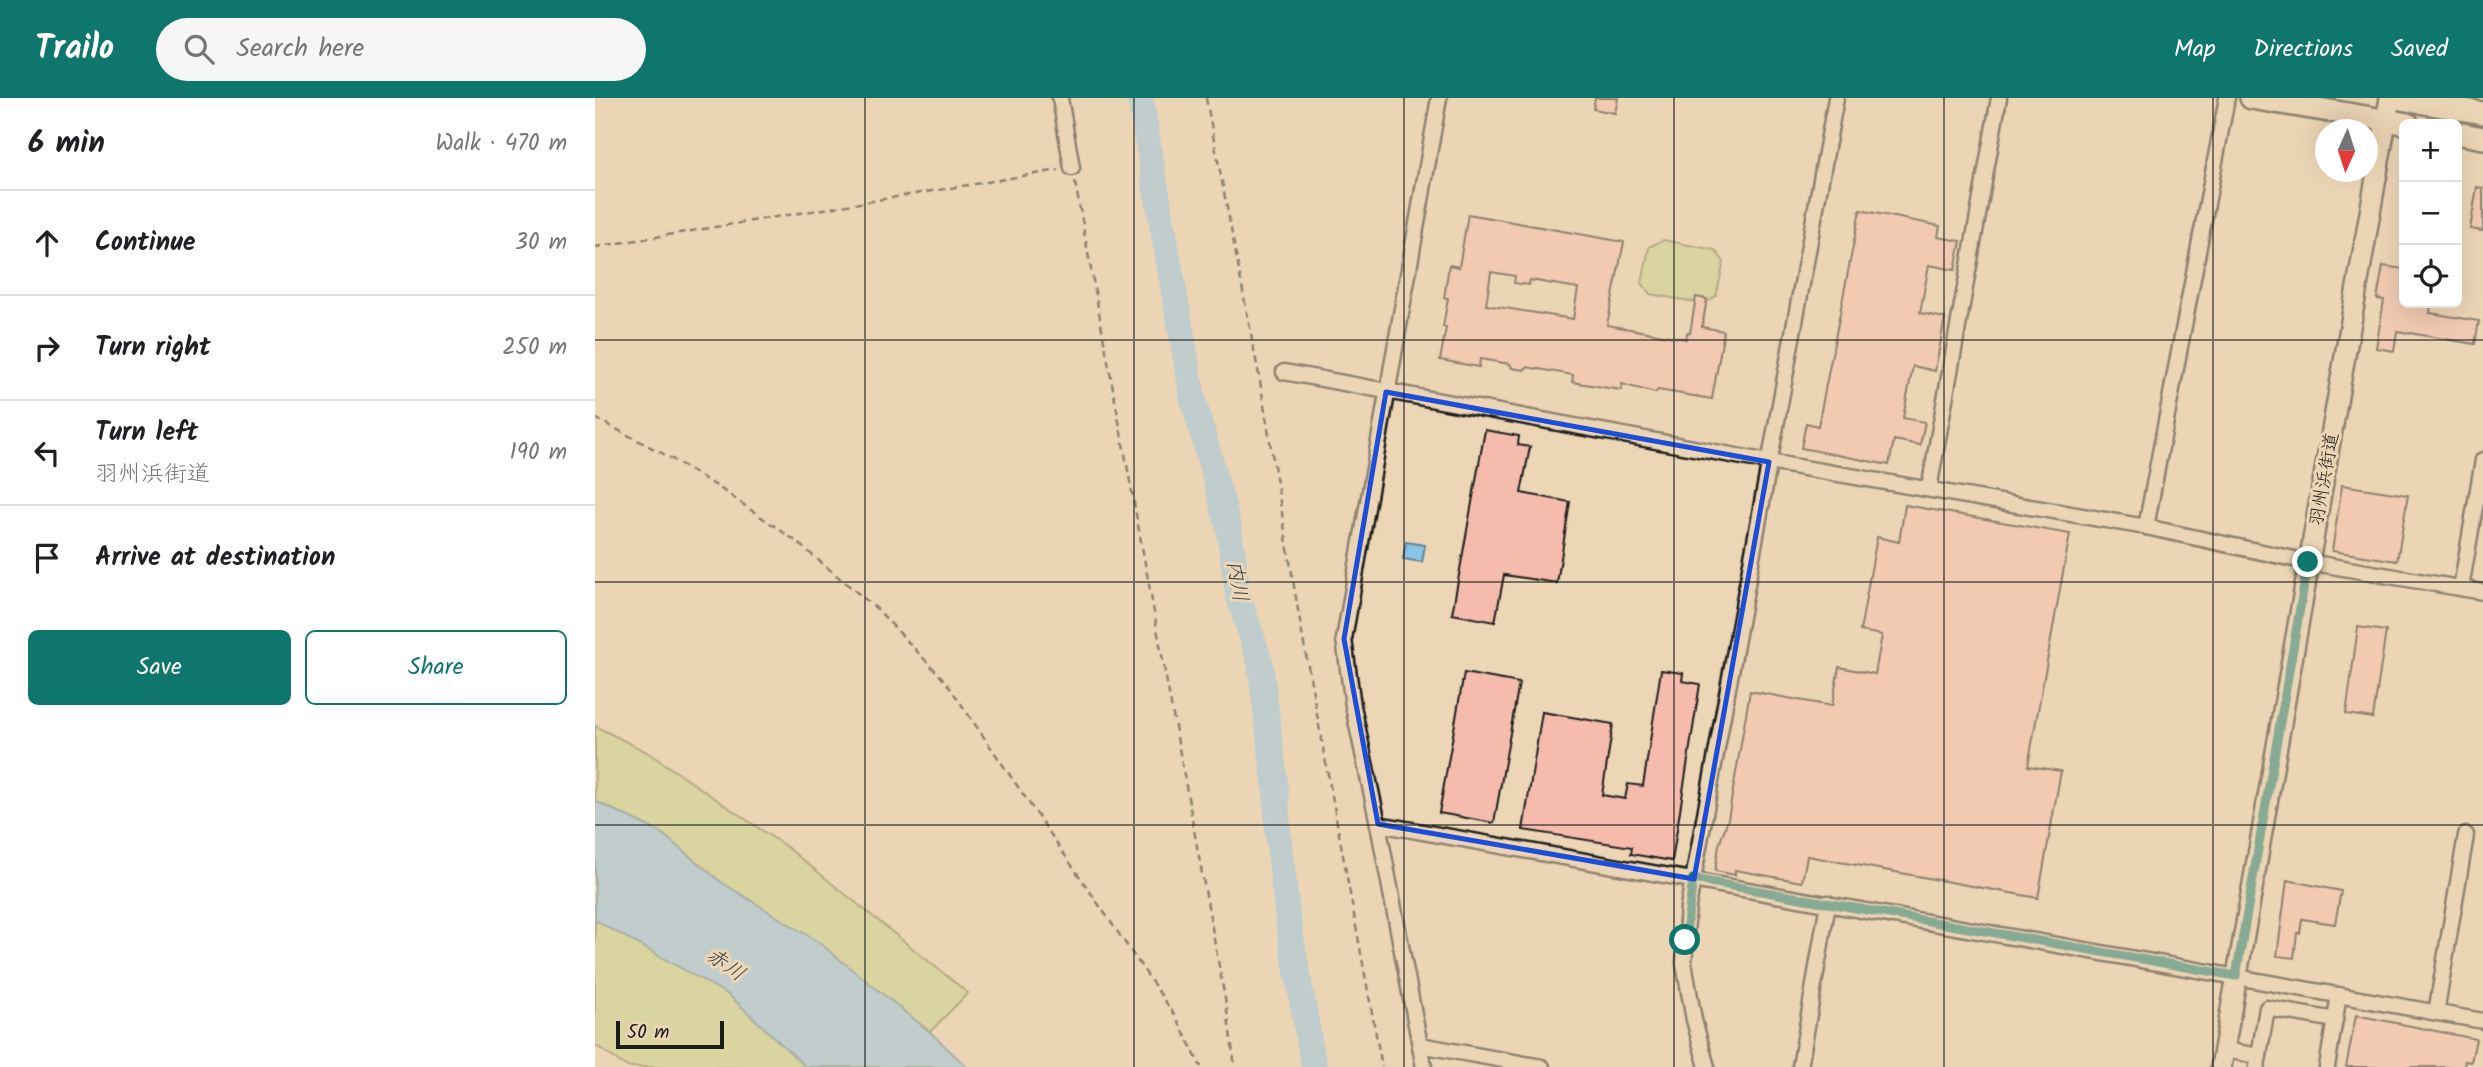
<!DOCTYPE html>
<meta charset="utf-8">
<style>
:root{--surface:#fff;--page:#f6f6f6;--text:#202124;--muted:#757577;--line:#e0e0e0;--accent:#0f766e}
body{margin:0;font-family:Kalam,"Klee One",sans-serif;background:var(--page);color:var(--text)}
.controls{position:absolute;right:21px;top:21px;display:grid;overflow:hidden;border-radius:10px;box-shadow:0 7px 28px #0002}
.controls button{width:63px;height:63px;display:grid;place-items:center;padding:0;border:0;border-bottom:2px solid var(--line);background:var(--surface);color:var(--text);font:35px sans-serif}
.compass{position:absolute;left:1720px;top:21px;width:63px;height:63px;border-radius:50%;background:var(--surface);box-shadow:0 7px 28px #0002;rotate:183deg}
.scale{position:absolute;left:21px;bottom:18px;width:108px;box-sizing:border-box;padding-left:7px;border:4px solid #1c1c1c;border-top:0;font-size:19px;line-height:24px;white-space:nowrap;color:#1c1c1c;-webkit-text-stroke:5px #ecd6b5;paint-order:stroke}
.stop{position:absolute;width:21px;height:21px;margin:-16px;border:5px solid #0f766e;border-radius:50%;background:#fff}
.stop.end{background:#0f766e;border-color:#fff;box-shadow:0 2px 7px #0008}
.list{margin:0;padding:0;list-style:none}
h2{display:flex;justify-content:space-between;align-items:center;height:91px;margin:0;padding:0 28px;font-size:30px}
h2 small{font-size:23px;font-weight:400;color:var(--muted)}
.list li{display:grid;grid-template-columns:46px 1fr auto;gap:21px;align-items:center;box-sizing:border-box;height:105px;padding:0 28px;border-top:2px solid var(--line)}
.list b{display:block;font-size:26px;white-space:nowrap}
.list p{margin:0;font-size:23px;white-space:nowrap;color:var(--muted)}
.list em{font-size:23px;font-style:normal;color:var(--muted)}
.actions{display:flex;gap:14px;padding:21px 28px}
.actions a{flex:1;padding:16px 0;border:2px solid var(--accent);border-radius:10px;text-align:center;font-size:24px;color:var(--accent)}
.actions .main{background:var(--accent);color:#fff}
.icon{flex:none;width:38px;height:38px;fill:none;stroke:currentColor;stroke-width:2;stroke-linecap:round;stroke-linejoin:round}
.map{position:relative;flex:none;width:1888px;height:969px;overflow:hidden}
header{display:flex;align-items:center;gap:42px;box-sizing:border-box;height:98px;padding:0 35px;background:var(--accent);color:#fff}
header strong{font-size:33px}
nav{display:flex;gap:38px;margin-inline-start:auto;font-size:24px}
.search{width:490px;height:63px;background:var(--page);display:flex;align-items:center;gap:18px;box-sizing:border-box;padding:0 24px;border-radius:38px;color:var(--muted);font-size:26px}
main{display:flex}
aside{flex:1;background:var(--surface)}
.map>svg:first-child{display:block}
</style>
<header>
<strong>Trailo</strong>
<div class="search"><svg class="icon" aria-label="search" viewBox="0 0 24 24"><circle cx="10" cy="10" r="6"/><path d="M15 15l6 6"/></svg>Search here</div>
<nav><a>Map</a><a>Directions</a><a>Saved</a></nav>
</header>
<main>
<aside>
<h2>6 min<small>Walk · 470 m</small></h2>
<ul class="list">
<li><svg class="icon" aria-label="ahead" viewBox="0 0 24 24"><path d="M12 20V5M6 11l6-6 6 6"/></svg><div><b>Continue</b></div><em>30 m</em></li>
<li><svg class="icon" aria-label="right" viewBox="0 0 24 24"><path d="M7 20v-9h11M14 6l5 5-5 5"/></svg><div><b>Turn right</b></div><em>250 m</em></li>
<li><svg class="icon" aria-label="left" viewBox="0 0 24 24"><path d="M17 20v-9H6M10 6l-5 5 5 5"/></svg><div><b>Turn left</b><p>羽州浜街道</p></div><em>190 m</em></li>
<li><svg class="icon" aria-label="arrive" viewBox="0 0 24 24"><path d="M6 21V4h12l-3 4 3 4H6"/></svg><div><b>Arrive at destination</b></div></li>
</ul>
<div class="actions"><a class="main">Save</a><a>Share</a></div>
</aside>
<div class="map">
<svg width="1888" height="969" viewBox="0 0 1888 969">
<rect width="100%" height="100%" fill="#ecd6b5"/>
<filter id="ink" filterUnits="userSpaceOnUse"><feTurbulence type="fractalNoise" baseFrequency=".0143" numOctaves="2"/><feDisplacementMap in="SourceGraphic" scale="14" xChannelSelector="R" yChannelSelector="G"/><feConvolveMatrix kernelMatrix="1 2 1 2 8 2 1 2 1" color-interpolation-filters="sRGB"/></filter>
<g filter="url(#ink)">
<!-- green -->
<g fill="#c2d287" stroke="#6f7752" stroke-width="2">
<path d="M1068,142l52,10 9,12 -8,34 -11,8 -55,-10 -8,-11 7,-36z"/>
<path d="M0,628l52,26 141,96 180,145 -38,39 -112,-89 -97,-61 -61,-50 -65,-31z"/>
<path d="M0,822l134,75 77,72h-179l-32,-22z"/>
</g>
<!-- water -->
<g fill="#8ac3e8" stroke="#5e8096" stroke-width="2">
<path d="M811,444l19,3 -3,17 -19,-3z"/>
<path d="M0,703l65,31 61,50 97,60 112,90 37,35h-161l-77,-72 -134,-75z"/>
</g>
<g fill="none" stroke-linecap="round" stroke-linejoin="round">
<!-- river -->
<path stroke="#8ac3e8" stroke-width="26" d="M545,0l53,301 36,129 9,67 22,67 16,128 2,44 10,86 26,147"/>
</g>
<!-- building -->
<g fill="#f5bcad" stroke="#1c1c1c" stroke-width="2" fill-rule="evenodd">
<path d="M1000,0h23l-3,15 -22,-4z"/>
<path d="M1882,89l6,1v43l-13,-2z"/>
<path d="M1265,112l80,16 -2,11 23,4 -6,29 -26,-5 -9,48 25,5 -10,53 -22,-5 -10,52 22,4 -5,23 -26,-5 -5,25 -88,-17 5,-25 12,3z"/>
<path d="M873,116l156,28 -17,83 79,14 1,-6h3l6,-36 11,2 -5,28 22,4 -12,68 -54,-9 -3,3 -33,-9 -1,6 -49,-8 1,-7 -46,-8 -3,3 -12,-2 -2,-4 -30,-5 -1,8 -39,-7 6,-32 -3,-1 5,-29h-4l5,-33 10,2zM896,174l24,4 -1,7 15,2 1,-5 48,8 -5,31 -87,-14z"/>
<path d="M1788,168l21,3v34h27l-1,10 49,8 -4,23 -78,-13 -3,20 -18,-3 8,-48 -7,-1z"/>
<path d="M890,332l34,6 -1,9 12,2 -9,46 49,9 -13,81 -53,-8 -9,47 -43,-8z"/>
<path d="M1747,387l66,10 -11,66 -65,-10z"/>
<path d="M1310,407l165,29 -42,232 33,5 -23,127 -231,-42 -5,26 -67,-12v5l-20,-4 4,-26 9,-26 22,-128 82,15 7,-39 36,7 7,-39 -22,-4 17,-94 22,5z"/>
<path d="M1763,529l28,4 -13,87 -27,-4z"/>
<path d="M1066,572l22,3 -1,8 18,3 -28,177 -41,-7 1,-7 -109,-17 19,-118 71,12 -11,71 23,4 3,-15 15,2z"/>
<path d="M869,575l55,10 -25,140 -55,-10z"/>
<path d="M1692,782l54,11 -6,33 -33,-5 -2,14h-3l-3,25 -17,-2z"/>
<path d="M1761,917l120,24 -5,23 -6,-1 -1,6h-118z"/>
</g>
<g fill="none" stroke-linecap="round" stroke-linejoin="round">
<!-- minor casing -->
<g stroke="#1c1c1c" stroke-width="19">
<g id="minor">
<path d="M465,0l12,70"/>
<path d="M689,274l485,90 377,65 162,35 175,30"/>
<path d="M1334,391l70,-391"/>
<path d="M1551,429l81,-429"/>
<path d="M1866,490l22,-128"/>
<path d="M783,726l1105,197"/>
<path d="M1841,915l30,-178"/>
<path d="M825,947l122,22"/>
<path d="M1629,952l35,6"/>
<path d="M829,969l-46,-243 -25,-118 -9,-67 95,-541"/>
<path d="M1112,969l-13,-47 -10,-57 4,-56 148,-809"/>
<path d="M1205,969l28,-164"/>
<path d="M1662,969l10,-59 68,12"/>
<path d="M1732,969l12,-72"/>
</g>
</g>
<!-- major casing -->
<g stroke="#1c1c1c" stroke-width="24">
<path id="major" d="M1626,969l169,-969"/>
</g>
<!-- highway casing -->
<g stroke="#1c1c1c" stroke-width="26">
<g id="highway">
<path d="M1656,0l157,26"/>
<path d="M1800,0l88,15"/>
<path d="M1862,35l26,5"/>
</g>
</g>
<!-- path -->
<g stroke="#1c1c1c" stroke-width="2.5" stroke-dasharray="7 5" stroke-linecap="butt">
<path d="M611,0l54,283 41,247 81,439"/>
<path d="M480,84l151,822 9,63"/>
<path d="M0,149l464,-77"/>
<path d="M0,320l67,35 56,34 75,52 84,70 69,73 230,335 25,50"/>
</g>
<!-- minor -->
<use href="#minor" stroke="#ecd6b5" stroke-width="14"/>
<!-- major -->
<use href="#major" stroke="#ecd6b5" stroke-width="19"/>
<!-- highway -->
<use href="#highway" stroke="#ecd6b5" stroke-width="21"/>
</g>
</g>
<g fill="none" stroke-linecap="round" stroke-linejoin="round" filter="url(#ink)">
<!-- route -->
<path stroke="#0f766e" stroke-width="9" d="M1090,842l8,-61 543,97 72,-414"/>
</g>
<!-- marked area -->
<path d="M0 0H1888V969H0ZM791,294l383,70 -75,417 -316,-55 -34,-185z" fill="#ecd6b5" fill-opacity=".55" fill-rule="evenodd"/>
<path fill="none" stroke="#1d4ed8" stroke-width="5" stroke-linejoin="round" d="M791,294l383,70 -75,417 -316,-55 -34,-185z"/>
<!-- grid -->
<path fill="none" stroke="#1c1c1c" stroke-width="2" stroke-opacity="0.55" d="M270,0v969M539,0v969M809,0v969M1079,0v969M1349,0v969M1618,0v969M0,242h1888M0,484h1888M0,727h1888"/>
<g text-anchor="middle" stroke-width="6" stroke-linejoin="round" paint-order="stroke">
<!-- street labels -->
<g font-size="19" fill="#1c1c1c" stroke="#ecd6b5">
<text transform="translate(1728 381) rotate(-80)" y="7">羽州浜街道</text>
</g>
<!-- water labels -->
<g font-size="21" font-style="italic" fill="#38464f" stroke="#ecd6b5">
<text transform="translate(643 483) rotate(80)" y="7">内川</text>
<text transform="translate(131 866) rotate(35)" y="7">赤川</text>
</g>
</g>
</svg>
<div class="controls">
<button>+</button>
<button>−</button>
<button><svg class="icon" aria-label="locate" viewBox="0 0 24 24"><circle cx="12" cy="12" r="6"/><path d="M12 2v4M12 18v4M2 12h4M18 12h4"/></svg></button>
</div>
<svg class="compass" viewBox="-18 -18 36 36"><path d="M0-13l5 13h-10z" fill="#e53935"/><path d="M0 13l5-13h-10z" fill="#757577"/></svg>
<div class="scale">50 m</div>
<div class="stop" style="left:1090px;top:842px"></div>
<div class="stop end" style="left:1713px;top:464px"></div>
</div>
</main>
